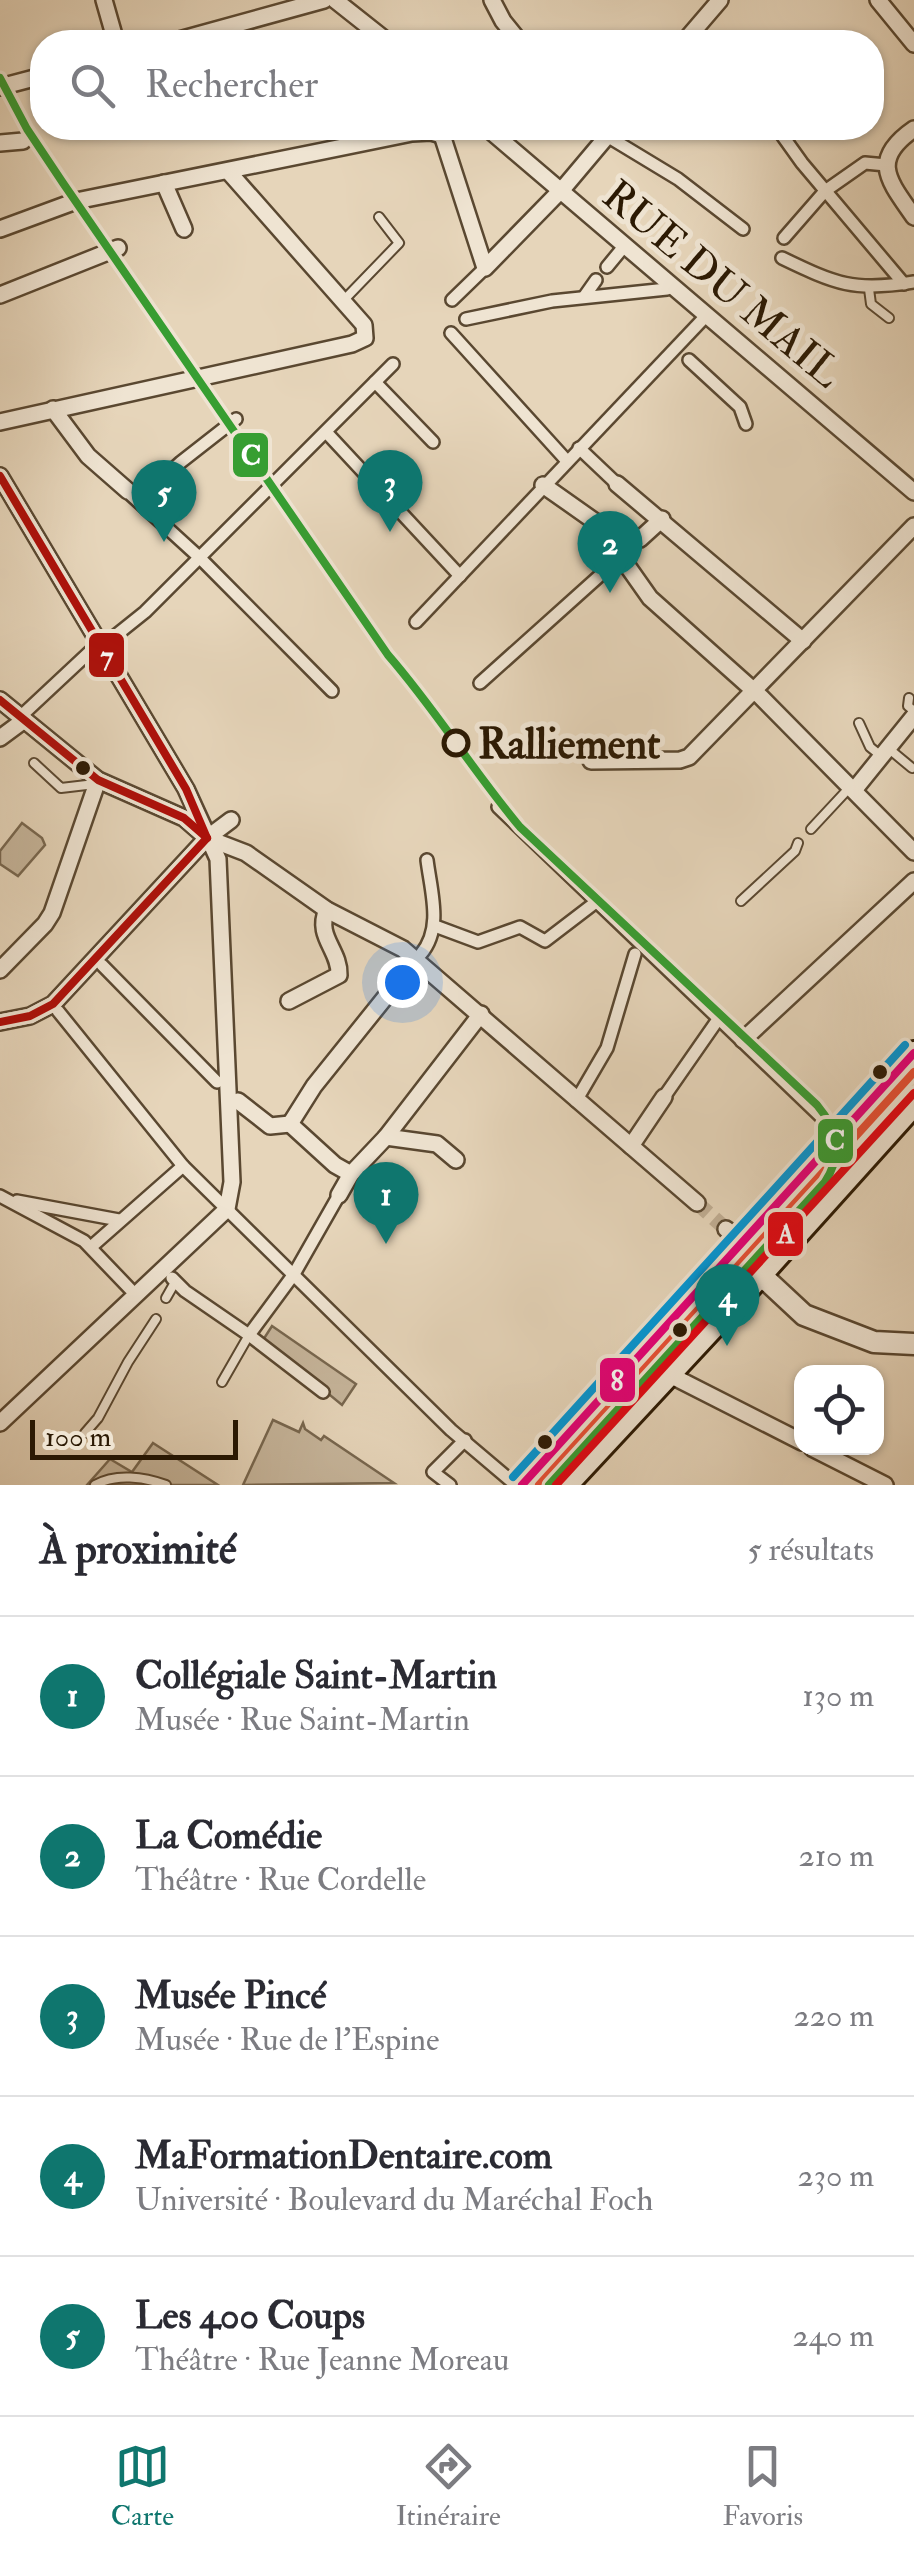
<!DOCTYPE html>
<html lang="fr">
<meta charset="utf-8">
<style>
:root{--surface:#fff;--page:#f7f7f7;--text:#2b2b33;--muted:#7c7c81;--line:#e1e1e2;--accent:#0f766e}
body{margin:0;font-family:"IM FELL Double Pica",serif;background:var(--page);color:var(--text)}
.controls{position:absolute;right:30px;bottom:30px;display:grid;overflow:hidden;border-radius:20px;box-shadow:0 2px 8px #0004}
.controls button{width:90px;height:90px;display:grid;place-items:center;padding:0;border:0;border-bottom:2px solid var(--line);background:var(--surface);color:var(--text);font:50px sans-serif}
.scale{position:absolute;left:30px;bottom:25px;width:208px;box-sizing:border-box;padding-left:10px;border:5px solid #2b1903;border-top:0;font-size:28px;line-height:35px;white-space:nowrap;color:#2b1903;-webkit-text-stroke:8px #efe4d2;paint-order:stroke}
.you{position:absolute;left:402px;top:982px;width:35px;height:35px;margin:-25px;border:8px solid #fff;border-radius:50%;background:#1a73e8;box-shadow:0 0 0 15px #1a73e833}
.badge{display:grid;place-items:center;width:65px;height:65px;border-radius:50%;background:var(--accent);color:#fff;font-size:32px;font-weight:700}
.pin{position:absolute;translate:-50% -82px;filter:drop-shadow(0 2px 5px #0008)}
.pin::after{content:'';position:absolute;top:52px;width:35px;height:30px;background:inherit;clip-path:polygon(0 0,100% 0,50% 100%)}
.list{margin:0;padding:0;list-style:none}
h2{display:flex;justify-content:space-between;align-items:center;height:130px;margin:0;padding:0 40px;font-size:42px}
h2 small{font-size:32px;font-weight:400;color:var(--muted)}
.list li{display:grid;grid-template-columns:65px 1fr auto;gap:30px;align-items:center;box-sizing:border-box;height:160px;padding:0 40px;border-top:2px solid var(--line)}
.list b{display:block;font-size:38px;white-space:nowrap}
.list p{margin:0;font-size:32px;white-space:nowrap;color:var(--muted)}
.list em{font-size:32px;font-style:normal;color:var(--muted)}
.icon{flex:none;width:55px;height:55px;fill:none;stroke:currentColor;stroke-width:2;stroke-linecap:round;stroke-linejoin:round}
.map{position:relative;flex:none;width:914px;height:1485px;overflow:hidden}
.search{position:absolute;background:var(--surface);box-shadow:0 2px 8px #0004;left:30px;right:30px;top:30px;height:110px;display:flex;align-items:center;gap:25px;box-sizing:border-box;padding:0 35px;border-radius:40px;color:var(--muted);font-size:38px}
.sheet{height:930px;background:var(--surface)}
nav{display:flex;justify-content:space-around;align-items:center;box-sizing:border-box;height:140px;border-top:2px solid var(--line);background:var(--surface);font-size:28px;color:var(--muted)}
nav a{display:grid;justify-items:center;gap:5px}
nav .on{color:var(--accent)}
.map>svg:first-child{display:block}
</style>
<div class="map">
<svg width="914" height="1485" viewBox="0 0 914 1485">
<rect width="100%" height="100%" fill="#e6d5ba"/>
<filter id="stains"><feTurbulence type="fractalNoise" baseFrequency=".002" numOctaves="4"/><feColorMatrix values="0 0 0 0 .2 0 0 0 0 .09 0 0 0 0 .02 0 0 0 .5 -.17"/></filter>
<radialGradient id="worn" r=".72"><stop offset=".6" stop-color="#630" stop-opacity="0"/><stop offset="1" stop-color="#630" stop-opacity=".3"/></radialGradient>
<!-- green -->
<g fill="#c6b59b" stroke="#78674f" stroke-width="2.5">
<path d="M22,823l20,15 3,7 -27,31 -18,-12v-13z"/>
<path d="M864,1121l13,12 -58,63 -12,-12z"/>
<path d="M704,1297l13,11 -69,76 -13,-12z"/>
<path d="M272,1326l84,58 -14,21 -79,-65z"/>
<path d="M621,1387l13,12 -78,86h-24z"/>
<path d="M273,1420l26,12 4,-9 2,6 16,11 3,-4 70,47 -151,2z"/>
<path d="M153,1443l65,42h-131l23,-26 22,13z"/>
</g>
<g fill="none" stroke-linecap="round" stroke-linejoin="round">
<!-- minor-tunnel -->
<path stroke="#c1af95" stroke-width="15" stroke-dasharray="15 8" stroke-linecap="butt" d="M697,1203l29,26"/>
<!-- service casing -->
<g stroke="#5a4831" stroke-width="12">
<g id="service">
<path d="M869,289l2,15 18,14"/>
<path d="M343,301l56,-58 -20,-26"/>
<path d="M909,698l-1,8 6,5"/>
<path d="M859,723l11,24 11,9"/>
<path d="M888,748l24,20"/>
<path d="M34,763l27,25 34,-4"/>
<path d="M811,829l40,-43"/>
<path d="M741,901l54,-50 3,-8"/>
<path d="M166,1298l8,-14 -1,-6"/>
<path d="M222,1382l27,-47"/>
<path d="M85,1433l13,-15 30,-56 28,-43"/>
<path d="M95,1485c21,-12 49,-8 71,0"/>
</g>
</g>
<!-- pedestrian casing -->
<g stroke="#5a4831" stroke-width="16">
<g id="pedestrian">
<path d="M777,128l25,35 102,121"/>
<path d="M607,136l71,43 65,50"/>
<path d="M784,238l41,-47 40,-28 21,2"/>
<path d="M782,258c54,26 72,34 132,24"/>
<path d="M607,267l14,-17"/>
<path d="M584,297l12,-17"/>
<path d="M452,300l33,-32"/>
<path d="M466,319l86,-18 115,-12"/>
<path d="M451,333l116,128"/>
<path d="M689,360l51,47 6,17"/>
<path d="M375,382l58,60"/>
<path d="M326,432l134,144"/>
<path d="M579,448l38,36"/>
<path d="M131,495l68,62 133,134"/>
<path d="M138,501l43,-39 55,-43"/>
<path d="M416,622l288,-304"/>
<path d="M105,644l40,-32 248,-248"/>
<path d="M480,683l126,-113 20,-6"/>
<path d="M19,718l77,-72"/>
<path d="M498,807l341,327"/>
<path d="M435,926l43,16 42,-15 25,14 51,-39"/>
<path d="M421,954c22,-26 10,-62 6,-94"/>
<path d="M102,965l115,117"/>
<path d="M58,1011l125,155 268,264 59,50"/>
<path d="M664,1097l55,-79"/>
<path d="M576,1101l31,-53 28,-94"/>
<path d="M0,1196l84,45 46,48"/>
<path d="M17,1201l102,19"/>
<path d="M91,1247l92,-81"/>
<path d="M172,1278l13,13 64,44"/>
<path d="M323,1392l-74,-57 45,-61 45,-79"/>
<path d="M450,1485l-17,-13 32,-32"/>
</g>
</g>
<!-- minor casing -->
<g stroke="#5a4831" stroke-width="20">
<g id="minor">
<path d="M104,0l12,42"/>
<path d="M335,0l53,42"/>
<path d="M492,0l11,21 17,21"/>
<path d="M878,0l36,44"/>
<path d="M172,42l152,-42"/>
<path d="M684,42l36,-42"/>
<path d="M0,87l42,-11"/>
<path d="M487,128l427,364"/>
<path d="M914,129c-45,31 -25,52 0,88"/>
<path d="M442,135l43,133 81,-83 48,-57"/>
<path d="M0,143l23,-2"/>
<path d="M164,183l20,46"/>
<path d="M0,229l76,-28 336,-68 19,-1 11,3 9,-7"/>
<path d="M0,295l118,-47"/>
<path d="M53,409l35,47 40,35"/>
<path d="M0,422l352,-78 13,-6 -1,-13 -136,-154"/>
<path d="M0,476l186,313 32,70 14,323 -5,27 -227,214"/>
<path d="M617,484l186,157"/>
<path d="M543,485l88,62"/>
<path d="M640,539l22,-20"/>
<path d="M631,547l-5,17 24,34 111,99 153,155"/>
<path d="M0,700l98,80 86,38 23,20 39,15 81,57 76,39 294,254"/>
<path d="M0,738l23,-17"/>
<path d="M591,761l89,-1 9,-3 225,-231"/>
<path d="M855,789l59,-73"/>
<path d="M0,970l45,-46 7,-11 46,-133"/>
<path d="M289,1001l50,-26c1,-25 -24,-39 -12,-65"/>
<path d="M0,1022l30,-6 23,-12 154,-166 24,-18"/>
<path d="M743,1040l171,-159"/>
<path d="M238,1101l32,25 20,-2"/>
<path d="M290,1124l24,-38 102,-127"/>
<path d="M290,1124l45,41 16,9"/>
<path d="M386,1137l51,7 19,16"/>
<path d="M631,1146l33,-49"/>
<path d="M339,1195l12,-21 35,-37 95,-123"/>
<path d="M726,1229l16,13"/>
<path d="M668,1374l134,68"/>
<path d="M812,1448l73,37"/>
</g>
</g>
<!-- tertiary casing -->
<g stroke="#5a4831" stroke-width="25">
<path id="tertiary" d="M761,1275l43,40 70,27 40,2"/>
</g>
<!-- secondary casing -->
<g stroke="#2b1903" stroke-width="28">
<g id="secondary">
<path d="M522,1485l392,-432"/>
<path d="M566,1485l160,-172 188,-209"/>
</g>
</g>
<!-- service -->
<use href="#service" stroke="#efe4d2" stroke-width="8"/>
<!-- pedestrian -->
<use href="#pedestrian" stroke="#efe4d2" stroke-width="11"/>
<!-- minor -->
<use href="#minor" stroke="#efe4d2" stroke-width="15"/>
<!-- tertiary -->
<use href="#tertiary" stroke="#efe4d2" stroke-width="20"/>
<!-- secondary -->
<use href="#secondary" stroke="#efe4d2" stroke-width="22"/>
<!-- bus-1 casing -->
<g stroke="#efe4d2" stroke-width="15">
<path id="bus-1" d="M522,1485l392,-432"/>
</g>
<!-- bus-2 casing -->
<g stroke="#efe4d2" stroke-width="15">
<path id="bus-2" d="M539,1485l375,-413"/>
</g>
<!-- bus-3 casing -->
<g stroke="#efe4d2" stroke-width="15">
<path id="bus-3" d="M513,1477l392,-432"/>
</g>
<!-- bus-4 casing -->
<g stroke="#efe4d2" stroke-width="15">
<g id="bus-4">
<path d="M0,476l186,313 21,49"/>
<path d="M0,700l98,80 86,38 23,20"/>
<path d="M0,1022l30,-6 23,-12 154,-166"/>
</g>
</g>
<!-- bus-1 -->
<use href="#bus-1" stroke="#e50076" stroke-width="8"/>
<!-- bus-2 -->
<use href="#bus-2" stroke="#e94f35" stroke-width="8"/>
<!-- bus-3 -->
<use href="#bus-3" stroke="#0297d6" stroke-width="8"/>
<!-- bus-4 -->
<use href="#bus-4" stroke="#ae0f0a" stroke-width="8"/>
<!-- tram-1 casing -->
<g stroke="#efe4d2" stroke-width="15">
<path id="tram-1" d="M0,78l27,51 36,54 325,472c48,55 85,116 132,172l297,278c21,25 26,49 8,77l-276,303"/>
</g>
<!-- tram-2 casing -->
<g stroke="#efe4d2" stroke-width="15">
<path id="tram-2" d="M556,1485l358,-392"/>
</g>
<!-- tram-1 -->
<use href="#tram-1" stroke="#379e32" stroke-width="8"/>
<!-- tram-2 -->
<use href="#tram-2" stroke="#e30613" stroke-width="8"/>
</g>
<!-- markers -->
<circle fill="#efe4d2" stroke="#2b1903" stroke-width="5" cx="456" cy="743" r="12"/>
<g fill="#2b1903" stroke="#efe4d2" stroke-width="4">
<circle cx="83" cy="768" r="9"/>
<circle cx="880" cy="1072" r="9"/>
<circle cx="680" cy="1330" r="9"/>
<circle cx="545" cy="1442" r="9"/>
</g>
<g text-anchor="middle" stroke-width="10" stroke-linejoin="round" paint-order="stroke">
<!-- street labels -->
<g font-size="42" fill="#2b1903" stroke="#efe4d2">
<text transform="translate(723 283) rotate(40)" y="15">RUE DU MAIL</text>
</g>
<!-- stop labels -->
<g font-size="42" font-weight="bold" fill="#2b1903" stroke="#efe4d2" text-anchor="start">
<text x="478" y="758">Ralliement</text>
</g>
</g>
<g stroke="#efe4d2" stroke-width="4">
<rect x="231" y="431" width="39" height="48" rx="10" fill="#379e32"/>
<rect x="87" y="631" width="39" height="48" rx="10" fill="#ae0f0a"/>
<rect x="816" y="1117" width="39" height="48" rx="10" fill="#379e32"/>
<rect x="766" y="1210" width="39" height="48" rx="10" fill="#e30613"/>
<rect x="598" y="1356" width="39" height="48" rx="10" fill="#e50076"/>
</g>
<g font-size="28" text-anchor="middle" font-weight="bold" fill="#fff">
<text x="251" y="465">C</text>
<text x="107" y="665">7</text>
<text x="835" y="1150">C</text>
<text x="786" y="1243">A</text>
<text x="617" y="1390">8</text>
</g>
<rect width="100%" height="100%" filter="url(#stains)"/>
<rect width="100%" height="100%" fill="url(#worn)"/>
</svg>
<div class="controls">
<button><svg class="icon" aria-label="locate" viewBox="0 0 24 24"><circle cx="12" cy="12" r="6"/><path d="M12 2v4M12 18v4M2 12h4M18 12h4"/></svg></button>
</div>
<div class="scale">100 m</div>
<div class="you"></div>
<div class="pin badge" style="left:386px;top:1244px">1</div>
<div class="pin badge" style="left:610px;top:593px">2</div>
<div class="pin badge" style="left:390px;top:532px">3</div>
<div class="pin badge" style="left:727px;top:1346px">4</div>
<div class="pin badge" style="left:164px;top:542px">5</div>
<div class="search"><svg class="icon" aria-label="search" viewBox="0 0 24 24"><circle cx="10" cy="10" r="6"/><path d="M15 15l6 6"/></svg>Rechercher</div>
</div>
<section class="sheet">
<h2>À proximité<small>5 résultats</small></h2>
<ul class="list">
<li><span class="badge">1</span><div><b>Collégiale Saint-Martin</b><p>Musée · Rue Saint-Martin</p></div><em>130 m</em></li>
<li><span class="badge">2</span><div><b>La Comédie</b><p>Théâtre · Rue Cordelle</p></div><em>210 m</em></li>
<li><span class="badge">3</span><div><b>Musée Pincé</b><p>Musée · Rue de l'Espine</p></div><em>220 m</em></li>
<li><span class="badge">4</span><div><b>MaFormationDentaire.com</b><p>Université · Boulevard du Maréchal Foch</p></div><em>230 m</em></li>
<li><span class="badge">5</span><div><b>Les 400 Coups</b><p>Théâtre · Rue Jeanne Moreau</p></div><em>240 m</em></li>
</ul>
</section>
<nav>
<a class="on"><svg class="icon" aria-label="map" viewBox="0 0 24 24"><path d="M3 6l6-2 6 2 6-2v14l-6 2-6-2-6 2zM9 4v14M15 6v14"/></svg>Carte</a>
<a><svg class="icon" aria-label="directions" viewBox="0 0 24 24"><path d="M12 3l9 9-9 9-9-9zM9 14v-3h6M13 9l2 2-2 2"/></svg>Itinéraire</a>
<a><svg class="icon" aria-label="saved" viewBox="0 0 24 24"><path d="M7 4h10v16l-5-4-5 4z"/></svg>Favoris</a>
</nav>
